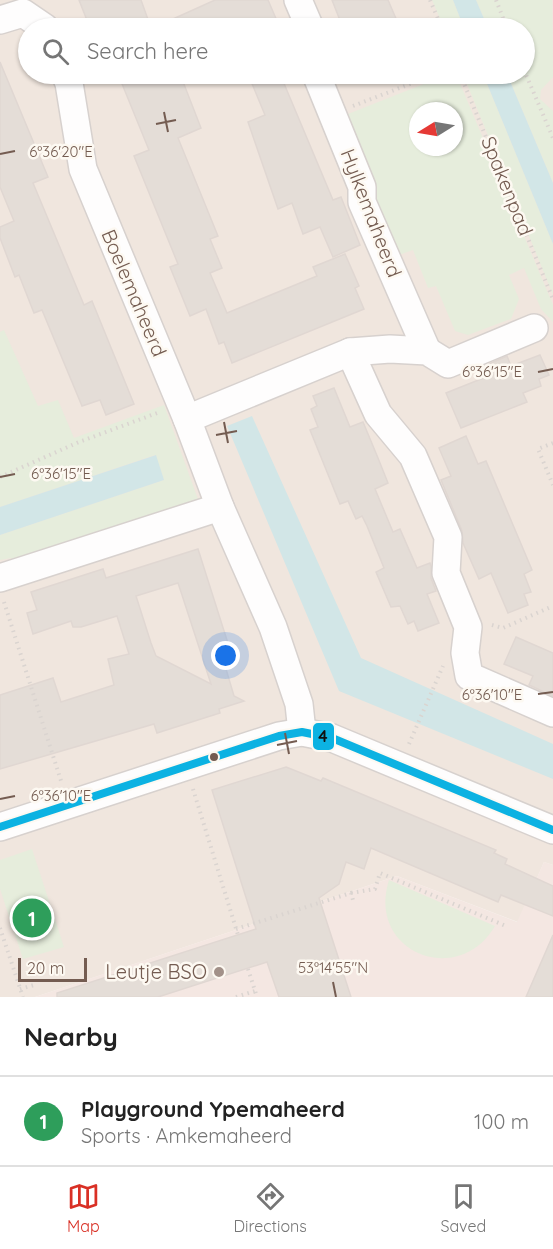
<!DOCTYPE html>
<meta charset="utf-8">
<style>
:root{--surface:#fff;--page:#f6f6f6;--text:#222;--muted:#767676;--line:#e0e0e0;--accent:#d93025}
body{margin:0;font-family:Quicksand,sans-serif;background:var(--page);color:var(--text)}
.compass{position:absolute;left:409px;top:102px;width:54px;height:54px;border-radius:50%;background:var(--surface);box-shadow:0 2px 4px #0004;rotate:259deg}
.scale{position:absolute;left:18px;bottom:15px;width:69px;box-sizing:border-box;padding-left:6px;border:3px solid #745c51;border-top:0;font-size:16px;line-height:21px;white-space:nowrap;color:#745c51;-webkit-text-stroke:4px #fdf9f2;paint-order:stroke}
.you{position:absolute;left:226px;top:656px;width:21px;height:21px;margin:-15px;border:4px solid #fff;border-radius:50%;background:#1a73e8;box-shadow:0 0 0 9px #1a73e833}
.badge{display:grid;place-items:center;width:39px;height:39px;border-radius:50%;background:var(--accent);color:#fff;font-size:20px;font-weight:700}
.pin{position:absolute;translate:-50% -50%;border:3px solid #fff;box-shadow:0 2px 6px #0006}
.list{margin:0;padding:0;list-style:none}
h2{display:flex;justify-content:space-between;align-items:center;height:78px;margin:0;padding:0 24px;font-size:26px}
h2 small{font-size:20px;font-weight:400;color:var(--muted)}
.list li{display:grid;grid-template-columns:39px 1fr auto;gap:18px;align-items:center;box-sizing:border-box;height:90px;padding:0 24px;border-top:2px solid var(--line)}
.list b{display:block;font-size:22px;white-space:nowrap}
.list p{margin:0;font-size:20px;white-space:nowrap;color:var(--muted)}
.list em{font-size:20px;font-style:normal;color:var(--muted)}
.icon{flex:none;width:33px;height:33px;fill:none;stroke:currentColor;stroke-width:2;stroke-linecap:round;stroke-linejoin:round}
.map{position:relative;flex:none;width:553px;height:997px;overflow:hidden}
.search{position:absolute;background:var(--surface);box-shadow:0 2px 4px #0004;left:18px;right:18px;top:18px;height:66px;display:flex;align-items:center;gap:15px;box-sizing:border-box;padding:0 21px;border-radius:33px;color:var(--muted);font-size:22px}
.sheet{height:168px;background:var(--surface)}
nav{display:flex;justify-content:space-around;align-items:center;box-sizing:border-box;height:84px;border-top:2px solid var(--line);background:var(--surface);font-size:16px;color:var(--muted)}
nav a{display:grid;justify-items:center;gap:3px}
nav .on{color:var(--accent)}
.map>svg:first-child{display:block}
</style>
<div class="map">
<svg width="553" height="997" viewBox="0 0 553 997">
<rect width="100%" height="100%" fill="#f8f4f0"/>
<!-- residential -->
<path fill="#f0e6de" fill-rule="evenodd" d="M0,0h553v865l-9,-3 -26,60 -121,-46 -362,121h-35zM28,28h496v46h-496zM418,111h36v36h-36z"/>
<!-- commercial -->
<path fill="#f4e7e2" d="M544,862l9,3v132h-518l362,-121 120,46z"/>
<!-- green -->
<g fill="#e6eddc" fill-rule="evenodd">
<path d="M432,0h21l11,28h-20z"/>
<path d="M476,0h76l1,77 -12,13 -1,9 13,12v72l-46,-109h17v-46h-36z"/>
<path d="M449,74h7l97,231v17l-12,-13 -17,-41 -15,7 10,24 -8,20 -43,16 -13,-4 -19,-45 -8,2 -15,-38 -17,6 -23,-56 3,-7 -33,-77zM418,111h36v36h-36z"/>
<path d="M463,74h20l70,170v51z"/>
<path d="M4,330l34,76 20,-6 16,38 90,-33 36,100 -182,61 -7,-8 -11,2v-25l164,-55 -9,-25 -155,52v-175z"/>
<path d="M32,849l32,98 -41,12 -23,-70v-29z"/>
<path d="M389,880l106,46c-37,63 -129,26 -106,-46z"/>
</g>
<!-- water -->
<g fill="#d2e6e7">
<path d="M453,0h23l12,28h-24z"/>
<path d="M483,74h24l46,109v61z"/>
<path d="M252,416l109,242 192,86v35l-214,-88 -112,-265z"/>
<path d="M156,455l8,25 -164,55v-28z"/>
</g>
<!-- building -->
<g fill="#e4ddd7" stroke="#e0d7d2" stroke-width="1.5" fill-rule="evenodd">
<path d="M79,0h62l10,28h-61z"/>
<path d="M215,0h53l12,28h-127z"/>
<path d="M332,0h56l12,28h-57z"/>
<path d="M0,62l48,115 -15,6 51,122 8,-4 42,103 -28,11 -6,-15 -18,6 -40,-96 -8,3 -15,-38 -4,2 -15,-39v-11l14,-6 -14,-34z"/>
<path d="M118,74h62l21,54 -23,10 40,98 -8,3 12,29 -12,5 17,40 90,-37 -4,-9 32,-13 14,32 -4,2 9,21 -132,54 -8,-21 -5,2 -13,-35 -16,7 -20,-49 8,-3 -44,-108 15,-6z"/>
<path d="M248,74h32l53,126 8,-3 19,48 -27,12 -13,-30 -17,7 -11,-31 -14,6 -30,-87 17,-7z"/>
<path d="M540,355l9,20 -10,4 2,7 -18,7 4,9 -66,26 -15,-35 40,-16 -4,-10 25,-11 4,10z"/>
<path d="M334,388l16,39 13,-5 15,36 10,25 -13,6 18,43 7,-3 17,39 13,-5 1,3v12l5,13 -9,3 12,29 -21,8 -4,-10 -6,3 -8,-18 -9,1 -15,-35 8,-4 -17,-42 -5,-10 -6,3 -8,-18 -8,3 -30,-74 8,-3 -7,-18 6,-3 -4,-10z"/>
<path d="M466,436l12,28 8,-3 46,109 -8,4 7,18 -7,2 4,11 -20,8 -17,-40 -12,6 -16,-36 -1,-12 -21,-51 10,-4 -12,-28z"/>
<path d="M198,549l34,107 -9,3 11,37 10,5 -25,8 1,4 -63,20 -3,-9 -154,45v-74l53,-17 8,24 53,-17 -6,-26 21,-5 -12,-38 -36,11h-8l-2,-6 -38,13 -6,-21 10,-3 -6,-18 72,-23 3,9zM178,583l4,12 29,89 -55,-28 -5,-13 -15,-47z"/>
<path d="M516,637l37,16v43l-24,-11 4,-9 -29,-12z"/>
<path d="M286,767l35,14 2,-3 173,72 -2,3 13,6 -2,5 48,22v30l-52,-21 -3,7 -127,-54 -7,21 -18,-7 -7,22 -20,14 32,99h-72l-12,-35 -109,35h-101v-4l199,-64 -44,-139z"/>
<path d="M553,935v62h-27z"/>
</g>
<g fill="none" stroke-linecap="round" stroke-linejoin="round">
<!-- minor casing -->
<g stroke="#d7d1ce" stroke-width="30">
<g id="minor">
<path d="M298,0l12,28"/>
<path d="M0,20l23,-7 22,15"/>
<path d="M65,74l4,9 14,86 104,250 33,88 53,120 26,77 3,28"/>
<path d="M316,74l46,113v15l65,149"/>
<path d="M350,352l28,62 35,42 35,81 -2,36 22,54 -3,26 4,23 84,37"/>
<path d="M187,419l163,-67 40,-3 37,2 21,13 86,-36"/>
<path d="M0,578l220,-71"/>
<path d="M0,827l279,-91 23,-4 30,6 221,92"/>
</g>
</g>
<!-- path -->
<g stroke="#dad4d0" stroke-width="4" stroke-dasharray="1.5 4.5" stroke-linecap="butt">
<path d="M430,0l12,28"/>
<path d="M496,0l11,28"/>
<path d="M524,70l29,68"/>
<path d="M460,74l93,225"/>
<path d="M353,106l83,-32"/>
<path d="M553,443l-15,6 15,36"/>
<path d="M0,477l79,-35 81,-30"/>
<path d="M4,602l58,182"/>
<path d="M492,625l11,3 50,-22"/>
<path d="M409,744l34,-78"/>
<path d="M193,789l45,146"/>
<path d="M351,893l24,-4 5,-16 126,53"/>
<path d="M0,928l23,69"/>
<path d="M236,929l115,-36 2,7"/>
<path d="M248,969l9,28"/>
<path d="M20,989l14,-4"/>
<path d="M236,997l19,-6"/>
</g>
<!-- minor -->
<use href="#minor" stroke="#fefdfd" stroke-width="27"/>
<!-- bus-1 casing -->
<g stroke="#fdf9f2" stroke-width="12">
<path id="bus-1" d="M0,827l279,-91 23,-4 30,6 221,92"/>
</g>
<!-- bus-1 -->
<use href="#bus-1" stroke="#0cb2e2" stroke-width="8"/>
</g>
<!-- ticks -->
<path fill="none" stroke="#745c51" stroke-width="2" d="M164,112l4,20M156,124l20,-4M0,154l15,-3M538,372l15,-3M224,422l4,21M216,435l21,-4M0,477l15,-3M538,694l15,-2M285,733l4,21M277,745l20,-4M0,799l15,-3M333,982l3,15"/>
<!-- markers -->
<circle fill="#745c51" stroke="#fdf9f2" stroke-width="2" cx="214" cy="757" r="5"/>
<circle fill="#a29189" stroke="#fdf9f2" stroke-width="2" cx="219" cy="972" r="6"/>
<g text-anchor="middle" stroke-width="5" stroke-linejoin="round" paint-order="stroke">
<!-- street labels -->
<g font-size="20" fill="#745c51" stroke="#fdf9f2">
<text transform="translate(507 186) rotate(68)" y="7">Spakenpad</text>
<text transform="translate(371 213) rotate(69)" y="7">Hylkemaheerd</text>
<text transform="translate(134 293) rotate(67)" y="7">Boelemaheerd</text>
</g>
<!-- poi labels -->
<g font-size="20" fill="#745c51" stroke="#fdf9f2" text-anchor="end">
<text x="207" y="979">Leutje BSO</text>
</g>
</g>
<g font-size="15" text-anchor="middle" fill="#745c51" stroke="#fdf9f2" stroke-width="5" stroke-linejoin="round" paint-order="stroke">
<text x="61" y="157">6°36'20"E</text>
<text x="492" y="377">6°36'15"E</text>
<text x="61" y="479">6°36'15"E</text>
<text x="492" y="700">6°36'10"E</text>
<text x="61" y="801">6°36'10"E</text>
<text x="333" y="973">53°14'55"N</text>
</g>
<rect stroke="#fdf9f2" stroke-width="2" x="312" y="722" width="23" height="29" rx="6" fill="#0cb2e2"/>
<g font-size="16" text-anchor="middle" font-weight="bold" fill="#111">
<text x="323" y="742">4</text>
</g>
</svg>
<svg class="compass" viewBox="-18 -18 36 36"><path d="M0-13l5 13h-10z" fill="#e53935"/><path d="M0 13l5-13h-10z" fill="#767676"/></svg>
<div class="scale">20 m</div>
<div class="you"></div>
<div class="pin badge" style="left:32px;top:918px;background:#2e9e5b">1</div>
<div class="search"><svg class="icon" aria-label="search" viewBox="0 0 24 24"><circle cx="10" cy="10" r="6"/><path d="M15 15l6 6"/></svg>Search here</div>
</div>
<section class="sheet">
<h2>Nearby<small></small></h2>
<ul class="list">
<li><span class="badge" style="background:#2e9e5b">1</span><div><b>Playground Ypemaheerd</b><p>Sports · Amkemaheerd</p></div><em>100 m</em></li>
</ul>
</section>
<nav>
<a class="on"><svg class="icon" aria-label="map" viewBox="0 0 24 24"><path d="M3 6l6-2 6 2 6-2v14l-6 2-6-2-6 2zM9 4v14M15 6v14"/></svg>Map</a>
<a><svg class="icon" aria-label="directions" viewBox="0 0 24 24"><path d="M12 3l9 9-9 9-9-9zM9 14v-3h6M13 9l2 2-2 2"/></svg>Directions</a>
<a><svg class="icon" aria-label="saved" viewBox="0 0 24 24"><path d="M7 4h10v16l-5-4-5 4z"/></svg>Saved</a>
</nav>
